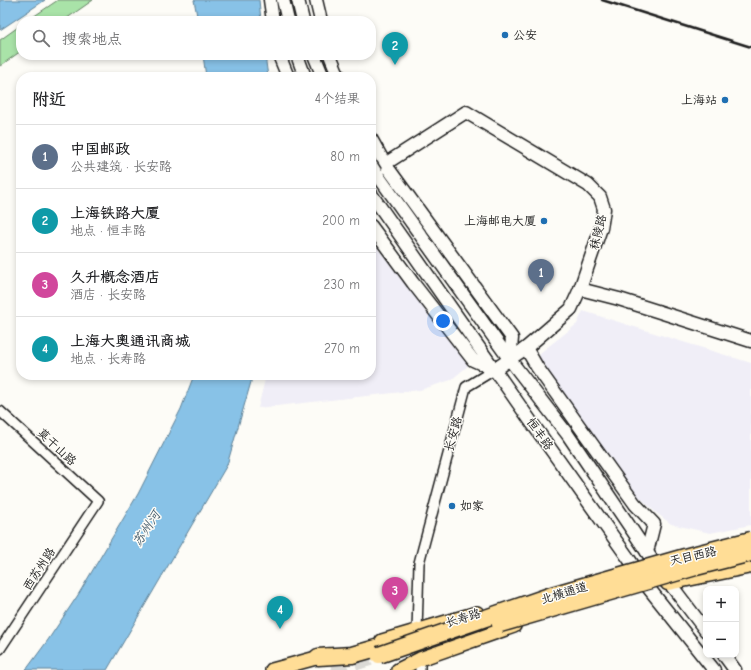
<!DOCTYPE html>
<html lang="zh">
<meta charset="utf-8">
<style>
:root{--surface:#fff;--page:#f2f2f2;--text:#202124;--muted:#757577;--line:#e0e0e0;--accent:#1f6fb2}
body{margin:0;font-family:"Comic Neue","LXGW WenKai TC",sans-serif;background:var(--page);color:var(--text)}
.controls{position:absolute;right:12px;bottom:12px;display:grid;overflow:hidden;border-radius:8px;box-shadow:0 2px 6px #0003}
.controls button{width:36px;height:36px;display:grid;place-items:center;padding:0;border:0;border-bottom:1px solid var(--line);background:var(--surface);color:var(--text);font:20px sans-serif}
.you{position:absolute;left:443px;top:321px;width:14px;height:14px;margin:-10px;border:3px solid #fff;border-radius:50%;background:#1a73e8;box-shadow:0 0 0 6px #1a73e833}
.badge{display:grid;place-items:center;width:26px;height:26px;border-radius:50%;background:var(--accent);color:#fff;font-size:13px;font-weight:700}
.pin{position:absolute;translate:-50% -33px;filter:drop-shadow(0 1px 2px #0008)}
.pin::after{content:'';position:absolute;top:21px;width:14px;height:12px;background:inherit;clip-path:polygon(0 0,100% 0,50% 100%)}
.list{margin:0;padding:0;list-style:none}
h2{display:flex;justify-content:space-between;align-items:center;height:52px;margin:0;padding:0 16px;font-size:17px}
h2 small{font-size:13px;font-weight:400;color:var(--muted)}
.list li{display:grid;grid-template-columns:26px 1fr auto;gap:12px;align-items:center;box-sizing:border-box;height:64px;padding:0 16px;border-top:1px solid var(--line)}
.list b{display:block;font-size:15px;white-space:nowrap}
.list p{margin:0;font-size:13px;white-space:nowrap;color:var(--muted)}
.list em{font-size:13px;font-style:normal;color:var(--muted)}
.icon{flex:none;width:22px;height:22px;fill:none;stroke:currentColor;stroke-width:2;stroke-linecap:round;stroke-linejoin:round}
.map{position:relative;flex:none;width:751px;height:670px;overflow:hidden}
.search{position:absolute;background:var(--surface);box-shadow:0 2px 6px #0003;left:16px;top:16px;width:360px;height:44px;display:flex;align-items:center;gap:10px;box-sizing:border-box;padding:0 14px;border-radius:16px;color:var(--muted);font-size:15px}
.panel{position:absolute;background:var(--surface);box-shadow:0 2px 6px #0003;left:16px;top:72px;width:360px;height:308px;border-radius:16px}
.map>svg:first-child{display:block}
</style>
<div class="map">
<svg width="751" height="670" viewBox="0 0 751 670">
<rect width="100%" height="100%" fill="#fdfcf7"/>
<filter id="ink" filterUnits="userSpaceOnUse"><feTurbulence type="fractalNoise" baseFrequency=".025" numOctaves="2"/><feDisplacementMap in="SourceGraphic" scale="8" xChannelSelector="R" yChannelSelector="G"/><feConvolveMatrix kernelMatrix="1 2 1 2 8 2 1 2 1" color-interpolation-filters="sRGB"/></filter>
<g filter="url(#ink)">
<!-- built -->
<g fill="#f0eef7">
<path d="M371,240l98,125 -18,15 -31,10 -162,18 8,-33h105z"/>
<path d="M583,311l168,52v162l-41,8 -39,-9 -17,-13 -20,-19 -95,-131 1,-8 37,-29z"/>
</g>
<!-- green -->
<g fill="#a9e3a8" stroke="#628062">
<path d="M58,0h35l-30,21h-36z"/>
<path d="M21,25v26l-21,15v-26z"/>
</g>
<!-- water -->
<g fill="#88c2e7" stroke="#5d8096">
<path d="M0,0h45l-45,30z"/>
<path d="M194,0h65l2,21h-63z"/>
<path d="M203,55h62l3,22h-62z"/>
<path d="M194,375h59l-26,90 -120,205h-81l22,-30 30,-45 60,-101 43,-85z"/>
</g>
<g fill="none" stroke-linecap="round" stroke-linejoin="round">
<!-- highway-tunnel -->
<path stroke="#dbdad6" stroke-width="16" stroke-dasharray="16 8" stroke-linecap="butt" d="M332,670l47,-15"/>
<!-- street casing -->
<g stroke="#1c1c1c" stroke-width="12">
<g id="street">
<path d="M0,411l98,90 -98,148"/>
<path d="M417,631l2,-68 47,-176 28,-17"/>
<path d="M420,659v11"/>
</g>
</g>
<!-- secondary casing -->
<g stroke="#1c1c1c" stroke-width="15">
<g id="secondary">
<path d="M270,0l3,21"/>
<path d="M283,0l5,21"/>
<path d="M298,0l5,21"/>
<path d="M316,0l5,21"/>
<path d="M279,55l9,22"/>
<path d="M297,55l8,22"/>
<path d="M314,55l9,22"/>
<path d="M330,55l9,22"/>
<path d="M371,139l14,25 127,174 -2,22"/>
<path d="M376,173l134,187 58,75 87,129 51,67"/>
<path d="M371,175l14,-11 81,-52 122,73 12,12 4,12 -1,7 -2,12 -21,61 -9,20 -45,39 -32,22"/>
<path d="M371,194l161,229 97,136 18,27 67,84"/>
<path d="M371,226l42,57 60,77 20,9"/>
<path d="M580,289l39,10 132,42"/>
<path d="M526,348l11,19 98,137 19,20 -7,28"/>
<path d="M724,655l11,15"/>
</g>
</g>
<!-- primary casing -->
<g stroke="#1c1c1c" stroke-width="16">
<g id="primary">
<path d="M382,641l95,-28"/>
<path d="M272,670l55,-15"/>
<path d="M398,670l22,-11 94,-33"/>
</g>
</g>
<!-- highway casing -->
<g stroke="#1c1c1c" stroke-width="19">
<g id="highway">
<path d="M668,582l83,-17"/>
<path d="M318,657l34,-2 42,-12"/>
</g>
</g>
<!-- street -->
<use href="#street" stroke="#fdfcf7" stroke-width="9"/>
<!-- secondary -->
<use href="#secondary" stroke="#fdfcf7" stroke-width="12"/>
<!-- primary -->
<use href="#primary" stroke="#ffdd96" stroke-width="13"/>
<!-- highway -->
<use href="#highway" stroke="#ffdd96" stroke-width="16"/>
<!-- rail -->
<path stroke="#1c1c1c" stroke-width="2.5" d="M602,0l149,47"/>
<!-- secondary-bridge casing -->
<g stroke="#1c1c1c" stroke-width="15" stroke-linecap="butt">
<path id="secondary-bridge" d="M371,165l5,8"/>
</g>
<!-- highway-bridge casing -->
<g stroke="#1c1c1c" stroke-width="19" stroke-linecap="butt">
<g id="highway-bridge">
<path d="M500,624l196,-57 55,-14"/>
<path d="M379,655l173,-60 140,-40 59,-15"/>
</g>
</g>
<!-- secondary-bridge -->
<use href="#secondary-bridge" stroke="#fdfcf7" stroke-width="12"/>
<!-- highway-bridge -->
<use href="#highway-bridge" stroke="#ffdd96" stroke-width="16"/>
</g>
</g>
<!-- markers -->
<g fill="#1f6fb2" stroke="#fdfcf7" stroke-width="1.5">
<circle cx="505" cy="35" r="4"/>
<circle cx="725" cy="100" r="4"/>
<circle cx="544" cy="221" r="4"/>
<circle cx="452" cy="506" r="4"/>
</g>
<g text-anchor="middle" stroke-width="3" stroke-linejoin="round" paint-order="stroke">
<!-- poi labels -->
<g font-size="12" fill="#1c1c1c" stroke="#fdfcf7" text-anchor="start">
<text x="513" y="39">公安</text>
<text x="717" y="104" text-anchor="end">上海站</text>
<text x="536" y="225" text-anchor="end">上海邮电大厦</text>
<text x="460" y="510">如家</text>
</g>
<!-- street labels -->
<g font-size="12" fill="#1c1c1c" stroke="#fdfcf7">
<text transform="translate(598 232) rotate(-76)" y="4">秣陵路</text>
<text transform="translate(453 434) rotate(-75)" y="4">长安路</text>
<text transform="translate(540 434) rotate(54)" y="4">恒丰路</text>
<text transform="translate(57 447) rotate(43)" y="4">莫干山路</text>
<text transform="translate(693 556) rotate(-13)" y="4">天目西路</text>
<text transform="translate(39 569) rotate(-57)" y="4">西苏州路</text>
<text transform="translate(564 593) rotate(-17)" y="4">北横通道</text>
<text transform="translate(463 618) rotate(-17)" y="4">长寿路</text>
</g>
<!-- water labels -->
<g font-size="13" font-style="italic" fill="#475e6d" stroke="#fdfcf7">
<text transform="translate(146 528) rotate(-57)" y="5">苏州河</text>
</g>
</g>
</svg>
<div class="controls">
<button>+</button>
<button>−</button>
</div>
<div class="you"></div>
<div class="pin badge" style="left:541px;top:292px;background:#5c6f8a">1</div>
<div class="pin badge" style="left:395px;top:65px;background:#0f9aa8">2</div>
<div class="pin badge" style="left:395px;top:610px;background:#d1479c">3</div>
<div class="pin badge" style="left:280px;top:629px;background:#0f9aa8">4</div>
<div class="search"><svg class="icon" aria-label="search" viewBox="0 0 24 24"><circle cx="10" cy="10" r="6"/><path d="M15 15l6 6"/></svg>搜索地点</div>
<section class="panel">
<h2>附近<small>4个结果</small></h2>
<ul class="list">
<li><span class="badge" style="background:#5c6f8a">1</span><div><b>中国邮政</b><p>公共建筑 · 长安路</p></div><em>80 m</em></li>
<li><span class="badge" style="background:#0f9aa8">2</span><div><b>上海铁路大厦</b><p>地点 · 恒丰路</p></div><em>200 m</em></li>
<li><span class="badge" style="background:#d1479c">3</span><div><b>久升概念酒店</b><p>酒店 · 长安路</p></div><em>230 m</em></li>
<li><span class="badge" style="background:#0f9aa8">4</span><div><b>上海大奥通讯商城</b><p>地点 · 长寿路</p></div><em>270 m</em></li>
</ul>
</section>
</div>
